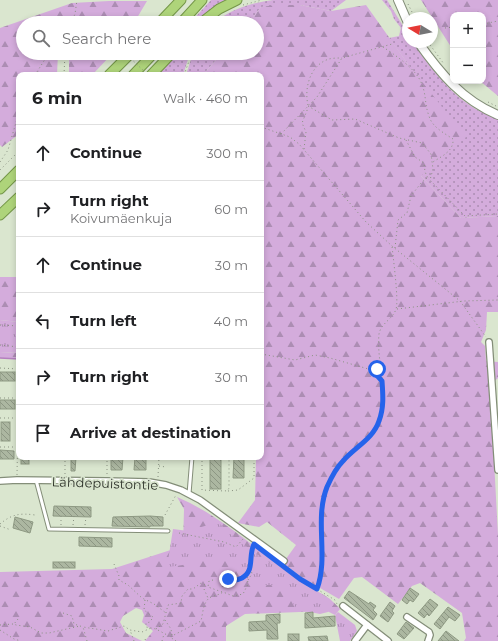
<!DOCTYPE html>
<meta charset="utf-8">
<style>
:root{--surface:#fff;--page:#f6f6f6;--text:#202124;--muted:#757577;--line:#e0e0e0}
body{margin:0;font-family:Montserrat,sans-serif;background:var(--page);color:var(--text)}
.controls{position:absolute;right:12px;top:12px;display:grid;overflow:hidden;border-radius:8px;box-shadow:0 2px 6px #0003}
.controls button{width:36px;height:36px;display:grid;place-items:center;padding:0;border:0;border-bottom:1px solid var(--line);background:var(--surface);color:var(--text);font:20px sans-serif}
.compass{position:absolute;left:402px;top:12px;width:36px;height:36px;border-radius:50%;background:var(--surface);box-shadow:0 2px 6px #0003;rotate:280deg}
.stop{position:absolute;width:12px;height:12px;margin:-9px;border:3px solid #2563eb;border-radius:50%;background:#fff}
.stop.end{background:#2563eb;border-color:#fff;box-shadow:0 1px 4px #0008}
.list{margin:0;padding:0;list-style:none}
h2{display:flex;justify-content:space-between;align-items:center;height:52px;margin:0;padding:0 16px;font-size:17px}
h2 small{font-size:13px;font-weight:400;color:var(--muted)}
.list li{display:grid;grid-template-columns:26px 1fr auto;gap:12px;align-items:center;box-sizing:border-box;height:56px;padding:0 16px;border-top:1px solid var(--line)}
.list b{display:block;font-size:15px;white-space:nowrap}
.list p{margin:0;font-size:13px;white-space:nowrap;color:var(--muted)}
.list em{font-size:13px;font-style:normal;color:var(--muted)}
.icon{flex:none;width:22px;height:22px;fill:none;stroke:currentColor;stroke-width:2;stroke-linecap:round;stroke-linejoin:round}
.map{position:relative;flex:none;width:498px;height:641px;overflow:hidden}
.search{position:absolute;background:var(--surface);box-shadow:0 2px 6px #0003;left:16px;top:16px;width:248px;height:44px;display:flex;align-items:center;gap:10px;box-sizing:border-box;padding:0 14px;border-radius:22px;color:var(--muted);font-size:15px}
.panel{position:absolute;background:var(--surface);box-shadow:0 2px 6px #0003;left:16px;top:72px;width:248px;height:388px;border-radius:8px}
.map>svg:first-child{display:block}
</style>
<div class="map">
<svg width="498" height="641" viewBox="0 0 498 641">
<defs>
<pattern id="grass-dots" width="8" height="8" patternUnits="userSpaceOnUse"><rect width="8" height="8" fill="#d4acdc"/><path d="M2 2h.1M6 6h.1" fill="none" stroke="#ac8db3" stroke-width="1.8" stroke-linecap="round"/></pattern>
<pattern id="forest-firs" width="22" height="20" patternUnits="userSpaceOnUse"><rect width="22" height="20" fill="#d4acdc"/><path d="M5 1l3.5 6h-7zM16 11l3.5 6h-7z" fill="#ac8db3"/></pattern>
<pattern id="park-tufts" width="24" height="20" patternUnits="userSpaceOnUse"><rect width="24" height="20" fill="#d4acdc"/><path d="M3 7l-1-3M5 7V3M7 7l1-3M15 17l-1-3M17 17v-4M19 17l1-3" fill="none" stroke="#ac8db3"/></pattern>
<pattern id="building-back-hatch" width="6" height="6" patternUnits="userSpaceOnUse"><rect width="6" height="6" fill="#acb7a1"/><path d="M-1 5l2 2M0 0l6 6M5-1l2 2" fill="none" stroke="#8c9683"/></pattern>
</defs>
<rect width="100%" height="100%" fill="#dae6cf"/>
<!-- grass -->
<g fill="url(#grass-dots)">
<path d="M211,0h19l-25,15 -9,8h-6z"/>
<path d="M273,0h73l-15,11 -31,-6 -39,2 -12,16h-35c17,-14 37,-20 59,-23z"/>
<path d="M382,0h5l21,34v8h5c22,33 46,64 85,77v97l-37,2 -40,-42 -13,-112 -19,-26 10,-2 2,-8 -7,-9 -3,-8z"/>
<path d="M176,53h14l-7,22h-27z"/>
<path d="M193,53h29l-19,22h-17z"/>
</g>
<!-- forest -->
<g fill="url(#forest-firs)">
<path d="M421,0h77v96l-18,-15h3v-66h-30v35z"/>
<path d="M109,1h38l-13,22h-30l-3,-4 -23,3 -11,-4 -3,5h-41v30h35l-1,22h-38v59l-17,13 -2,-2v-117l72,-25z"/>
<path d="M275,5h25l31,6 35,-6 42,59 58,73 -45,39 40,42 37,-2v96h-11l-1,18 -5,12 4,4 1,15 12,1v16l-8,7 8,150v106h-34l2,-3 -4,-25 -42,-30 -8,3 -14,18 -36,-27 -8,1 -15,21 -38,-22 -18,-14 13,-18 -29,-23 -8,5 -21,-4 17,-23 1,-43h5v-382h-58l19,-22h35v-30h-8l12,-16z"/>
<path d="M69,53h44l-21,22h-23z"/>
<path d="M0,277h19v45l-19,-2z"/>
<path d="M0,352l19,1v6l-19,-1z"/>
<path d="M177,497c45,19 82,55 121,83 15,10 31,15 42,29l-5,6 -8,-4 -82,3 -19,12v15h-81l8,-10 -11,-9 2,-7 -2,-5 -6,-2 -13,8 -3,6 6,11 16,8h-142v-69l112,-3 71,-23 1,-37z"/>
</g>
<!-- park -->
<g fill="url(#park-tufts)">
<path d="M0,320l19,2v31l-19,-1z"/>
<path d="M218,522l17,16 30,22 65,39 4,5 -6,8 -8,2 -25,-5 -7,-21 -4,-3h-31c-8,-6 -14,-16 -23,-22 -15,-9 -46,4 -63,4l6,-38 15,2z"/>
<path d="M338,612l17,13 2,6 -7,10h-10l-5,-26z"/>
</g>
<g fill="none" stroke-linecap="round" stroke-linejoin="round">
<!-- stream -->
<path stroke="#b580bf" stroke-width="1.5" d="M0,358l19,1"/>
</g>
<!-- building -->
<g fill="url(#building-back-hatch)" stroke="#8e9983">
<rect x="0" y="372" width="15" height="9"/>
<rect x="0" y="400" width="15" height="9"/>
<rect x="1" y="422" width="9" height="19"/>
<path d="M0,450l14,1v8h-14z"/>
<rect x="21" y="457" width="8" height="7"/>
<path d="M71,457h5l-1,14h-4z"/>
<path d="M111,457h12l-1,13h-11z"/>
<path d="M135,457h11v13h-12z"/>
<path d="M234,457h10v21h-11z"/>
<rect x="210" y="458" width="11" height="31"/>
<path d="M54,506l37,1v10l-38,-1z"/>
<path d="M150,516l13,1v9h-13v1l-38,-1 1,-9z"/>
<path d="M15,517l18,5 -3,11 -17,-5z"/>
<path d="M79,537l33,1v9l-33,-1z"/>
<rect x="53" y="562" width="22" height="6"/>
<path d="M410,588l9,6 -6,8 -3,-2 -3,4 -5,-4z"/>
<path d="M349,591l20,13 1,-2 6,4 -3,4 4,4 -4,6 -29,-22z"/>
<path d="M430,599l8,6 -9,11 -2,-2 -3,4 -6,-5z"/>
<path d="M390,602l5,4 -3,5 2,2 -6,9 -8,-6z"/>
<path d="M448,607l12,8 -5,6 -6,-4 -9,12 -6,-5z"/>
<path d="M313,612v6l22,-2v10l-30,2v-15z"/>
<path d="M280,614v9h-3l1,16h-11v-9l-18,1v-9l17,-1v-6z"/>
<path d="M406,622l8,6 -10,11 -7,-5z"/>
<path d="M446,631l13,10h-21z"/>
<rect x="288" y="634" width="11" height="7"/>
<path d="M327,636l1,5h-19l-1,-4z"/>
</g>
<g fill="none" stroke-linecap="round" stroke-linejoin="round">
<!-- service casing -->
<g stroke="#848e79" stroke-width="5">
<g id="service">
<path d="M36,480l13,49 119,2"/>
<path d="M189,494l3,-37"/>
</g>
</g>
<!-- minor casing -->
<g stroke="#848e79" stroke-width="8">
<g id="minor">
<path d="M489,342l9,128"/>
<path d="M0,481l17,-1 90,1 42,1 17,3 15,5 19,10 84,61"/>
<path d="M343,606l45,35"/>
<path d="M407,617l22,15 1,3 -2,6"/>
<path d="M355,641l12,-16"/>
</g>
</g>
<!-- secondary casing -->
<g stroke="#848e79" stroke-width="10">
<g id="secondary">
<path d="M398,0l10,23"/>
<path d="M418,42c22,31 44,58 80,73"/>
</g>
</g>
<!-- trunk casing -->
<g stroke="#749648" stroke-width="11">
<g id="trunk">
<path d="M159,23l22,-23"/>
<path d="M181,23l21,-23"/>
<path d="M201,23l18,-14 18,-9"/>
<path d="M109,75l22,-22"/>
<path d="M133,75l21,-22"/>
<path d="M151,75l21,-22"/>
<path d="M0,189l19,-19"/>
<path d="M0,215l19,-18"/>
</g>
</g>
<!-- path -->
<g stroke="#899181" stroke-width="1" stroke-dasharray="1 3" stroke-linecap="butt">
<path d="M408,4l7,14"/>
<path d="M243,5l19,-5"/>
<path d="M71,23l4,-9 2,-14"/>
<path d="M483,24l15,-3"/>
<path d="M445,28l8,-1"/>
<path d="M428,42l16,22"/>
<path d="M383,47c12,8 30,20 37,33 7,14 4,23 9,36 3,11 15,17 24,23 1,12 -11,17 -20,23"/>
<path d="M35,75l14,-22"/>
<path d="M64,75l1,-22"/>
<path d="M184,75l8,-22"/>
<path d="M488,102l10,5"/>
<path d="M308,105c-4,-17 2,-40 21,-46 4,-1 9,-1 13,-1"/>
<path d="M308,106l24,14 23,-1 44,19 23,5 9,11 2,15 -3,11 35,36 33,-2"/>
<path d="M261,127l29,10 9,7 67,78 26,24 68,55 26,36"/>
<path d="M281,134l36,-37 25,-39 50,-14"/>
<path d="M406,140l9,17 9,6 1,9 4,8"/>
<path d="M304,149l2,-17 -4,-9 6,-15"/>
<path d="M0,162l8,-12 11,-38"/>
<path d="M0,170l19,-19"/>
<path d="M395,248l3,-28 9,-7 4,-17 10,-13 7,-6"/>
<path d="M397,309l67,-8 34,-1"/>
<path d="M0,325l19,1"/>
<path d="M0,345l19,2"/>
<path d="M261,354l34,6 20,-5 15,3 42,12 10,11"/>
<path d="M0,368l19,1 -2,106"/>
<path d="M372,370l5,-1 3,-5"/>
<path d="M0,398h17"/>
<path d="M0,418h19"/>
<path d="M0,447h17"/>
<path d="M202,457v33l23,1 3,-1 1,-2v-31"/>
<path d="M159,466l7,1"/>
<path d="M65,474v-17"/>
<path d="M107,474v-17"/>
<path d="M158,477l1,-20"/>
<path d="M228,491l10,-1 16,-12v-21"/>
<path d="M165,515l11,-20"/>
<path d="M0,524c12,-10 20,-11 35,-9"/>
<path d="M61,525v-9"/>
<path d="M73,525l1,-9"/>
<path d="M85,525l1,-8"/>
<path d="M0,526l11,4"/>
<path d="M179,533l45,9 12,5 7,-8"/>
<path d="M114,564l5,12v4l9,5 14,13 12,6 12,9"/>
<path d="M284,567l16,12 35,21 2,4"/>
<path d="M225,576l4,4h10l-3,3"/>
<path d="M213,580l-4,1 -1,6 14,5"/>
<path d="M240,580l7,-4"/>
<path d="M248,580l4,-6 -1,-5"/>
<path d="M204,589l4,9"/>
<path d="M317,589c11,-30 -2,-63 7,-93 5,-18 15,-33 29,-45 10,-8 19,-14 25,-26 13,-29 -2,-61 1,-91 2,-11 14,-15 17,-25 3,-8 -3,-52 -4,-63"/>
<path d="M145,600l-1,10 9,7 -3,5 -4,1v4l10,2 13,7"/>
<path d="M63,613l9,3 2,8 9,3"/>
<path d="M18,619l-4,5 2,1 14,2 11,6h8l31,-7"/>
<path d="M165,620l6,9 1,6"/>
<path d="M0,625l13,-1"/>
<path d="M156,629l7,-5 5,-19 13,-2 1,-7 6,-7h5l8,-6 6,3"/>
<path d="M0,630l14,9 7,2"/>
<path d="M145,639l1,2"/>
<path d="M87,641l-4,-14 25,4 16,-5 6,4"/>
<path d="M134,641l-4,-11 12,2 9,-4"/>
<path d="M162,641l2,-7"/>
<path d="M176,641l-6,-4 31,-16c2,-8 2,-20 10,-24 5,-2 8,-2 12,-5l10,4 10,-2 5,-10 -1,-10 4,-6 -1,-14 4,-9"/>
</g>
<!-- service -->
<use href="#service" stroke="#fff" stroke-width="3"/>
<!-- minor -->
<use href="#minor" stroke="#fff" stroke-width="5.5"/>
<!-- secondary -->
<use href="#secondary" stroke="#fff" stroke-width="8"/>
<!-- trunk -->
<use href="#trunk" stroke="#aed47a" stroke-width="9"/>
<!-- path-bridge -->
<path stroke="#899181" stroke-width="1" stroke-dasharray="1 3" stroke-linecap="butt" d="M125,53l23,22"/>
</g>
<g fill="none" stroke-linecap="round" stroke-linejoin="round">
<!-- route -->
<path stroke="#2563eb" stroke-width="5" d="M228,579c5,2 10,1 14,-1 13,-7 6,-22 12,-34l46,35 17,10c12,-33 -3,-69 10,-102 4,-9 9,-19 16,-26 12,-14 30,-22 36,-40 5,-13 4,-26 3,-40l-10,-11 5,-1"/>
</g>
<g text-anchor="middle" stroke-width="3.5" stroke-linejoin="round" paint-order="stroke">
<!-- street labels -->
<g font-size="13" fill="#2f342b" stroke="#dae6cf">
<text transform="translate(105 483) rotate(2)" y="5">Lähdepuistontie</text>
</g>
</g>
</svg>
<div class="controls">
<button>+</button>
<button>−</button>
</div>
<svg class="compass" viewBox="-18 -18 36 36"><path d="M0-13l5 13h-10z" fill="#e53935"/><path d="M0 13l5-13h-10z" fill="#757577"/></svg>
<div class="stop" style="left:377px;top:369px"></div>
<div class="stop end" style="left:228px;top:579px"></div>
<div class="search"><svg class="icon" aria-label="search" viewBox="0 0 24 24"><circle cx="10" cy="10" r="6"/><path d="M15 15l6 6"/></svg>Search here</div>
<section class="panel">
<h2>6 min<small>Walk · 460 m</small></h2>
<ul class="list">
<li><svg class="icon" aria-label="ahead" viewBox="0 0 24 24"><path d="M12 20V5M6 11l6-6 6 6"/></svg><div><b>Continue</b></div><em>300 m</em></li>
<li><svg class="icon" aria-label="right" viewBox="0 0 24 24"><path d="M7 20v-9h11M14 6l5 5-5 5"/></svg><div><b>Turn right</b><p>Koivumäenkuja</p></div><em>60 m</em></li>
<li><svg class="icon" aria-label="ahead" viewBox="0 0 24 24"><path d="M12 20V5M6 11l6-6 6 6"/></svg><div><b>Continue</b></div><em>30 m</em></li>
<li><svg class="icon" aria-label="left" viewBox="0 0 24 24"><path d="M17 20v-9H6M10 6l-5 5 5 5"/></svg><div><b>Turn left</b></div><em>40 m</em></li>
<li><svg class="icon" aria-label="right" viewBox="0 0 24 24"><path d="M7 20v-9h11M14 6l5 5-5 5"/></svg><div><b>Turn right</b></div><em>30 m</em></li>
<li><svg class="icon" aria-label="arrive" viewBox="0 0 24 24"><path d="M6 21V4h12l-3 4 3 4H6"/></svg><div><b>Arrive at destination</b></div></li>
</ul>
</section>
</div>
